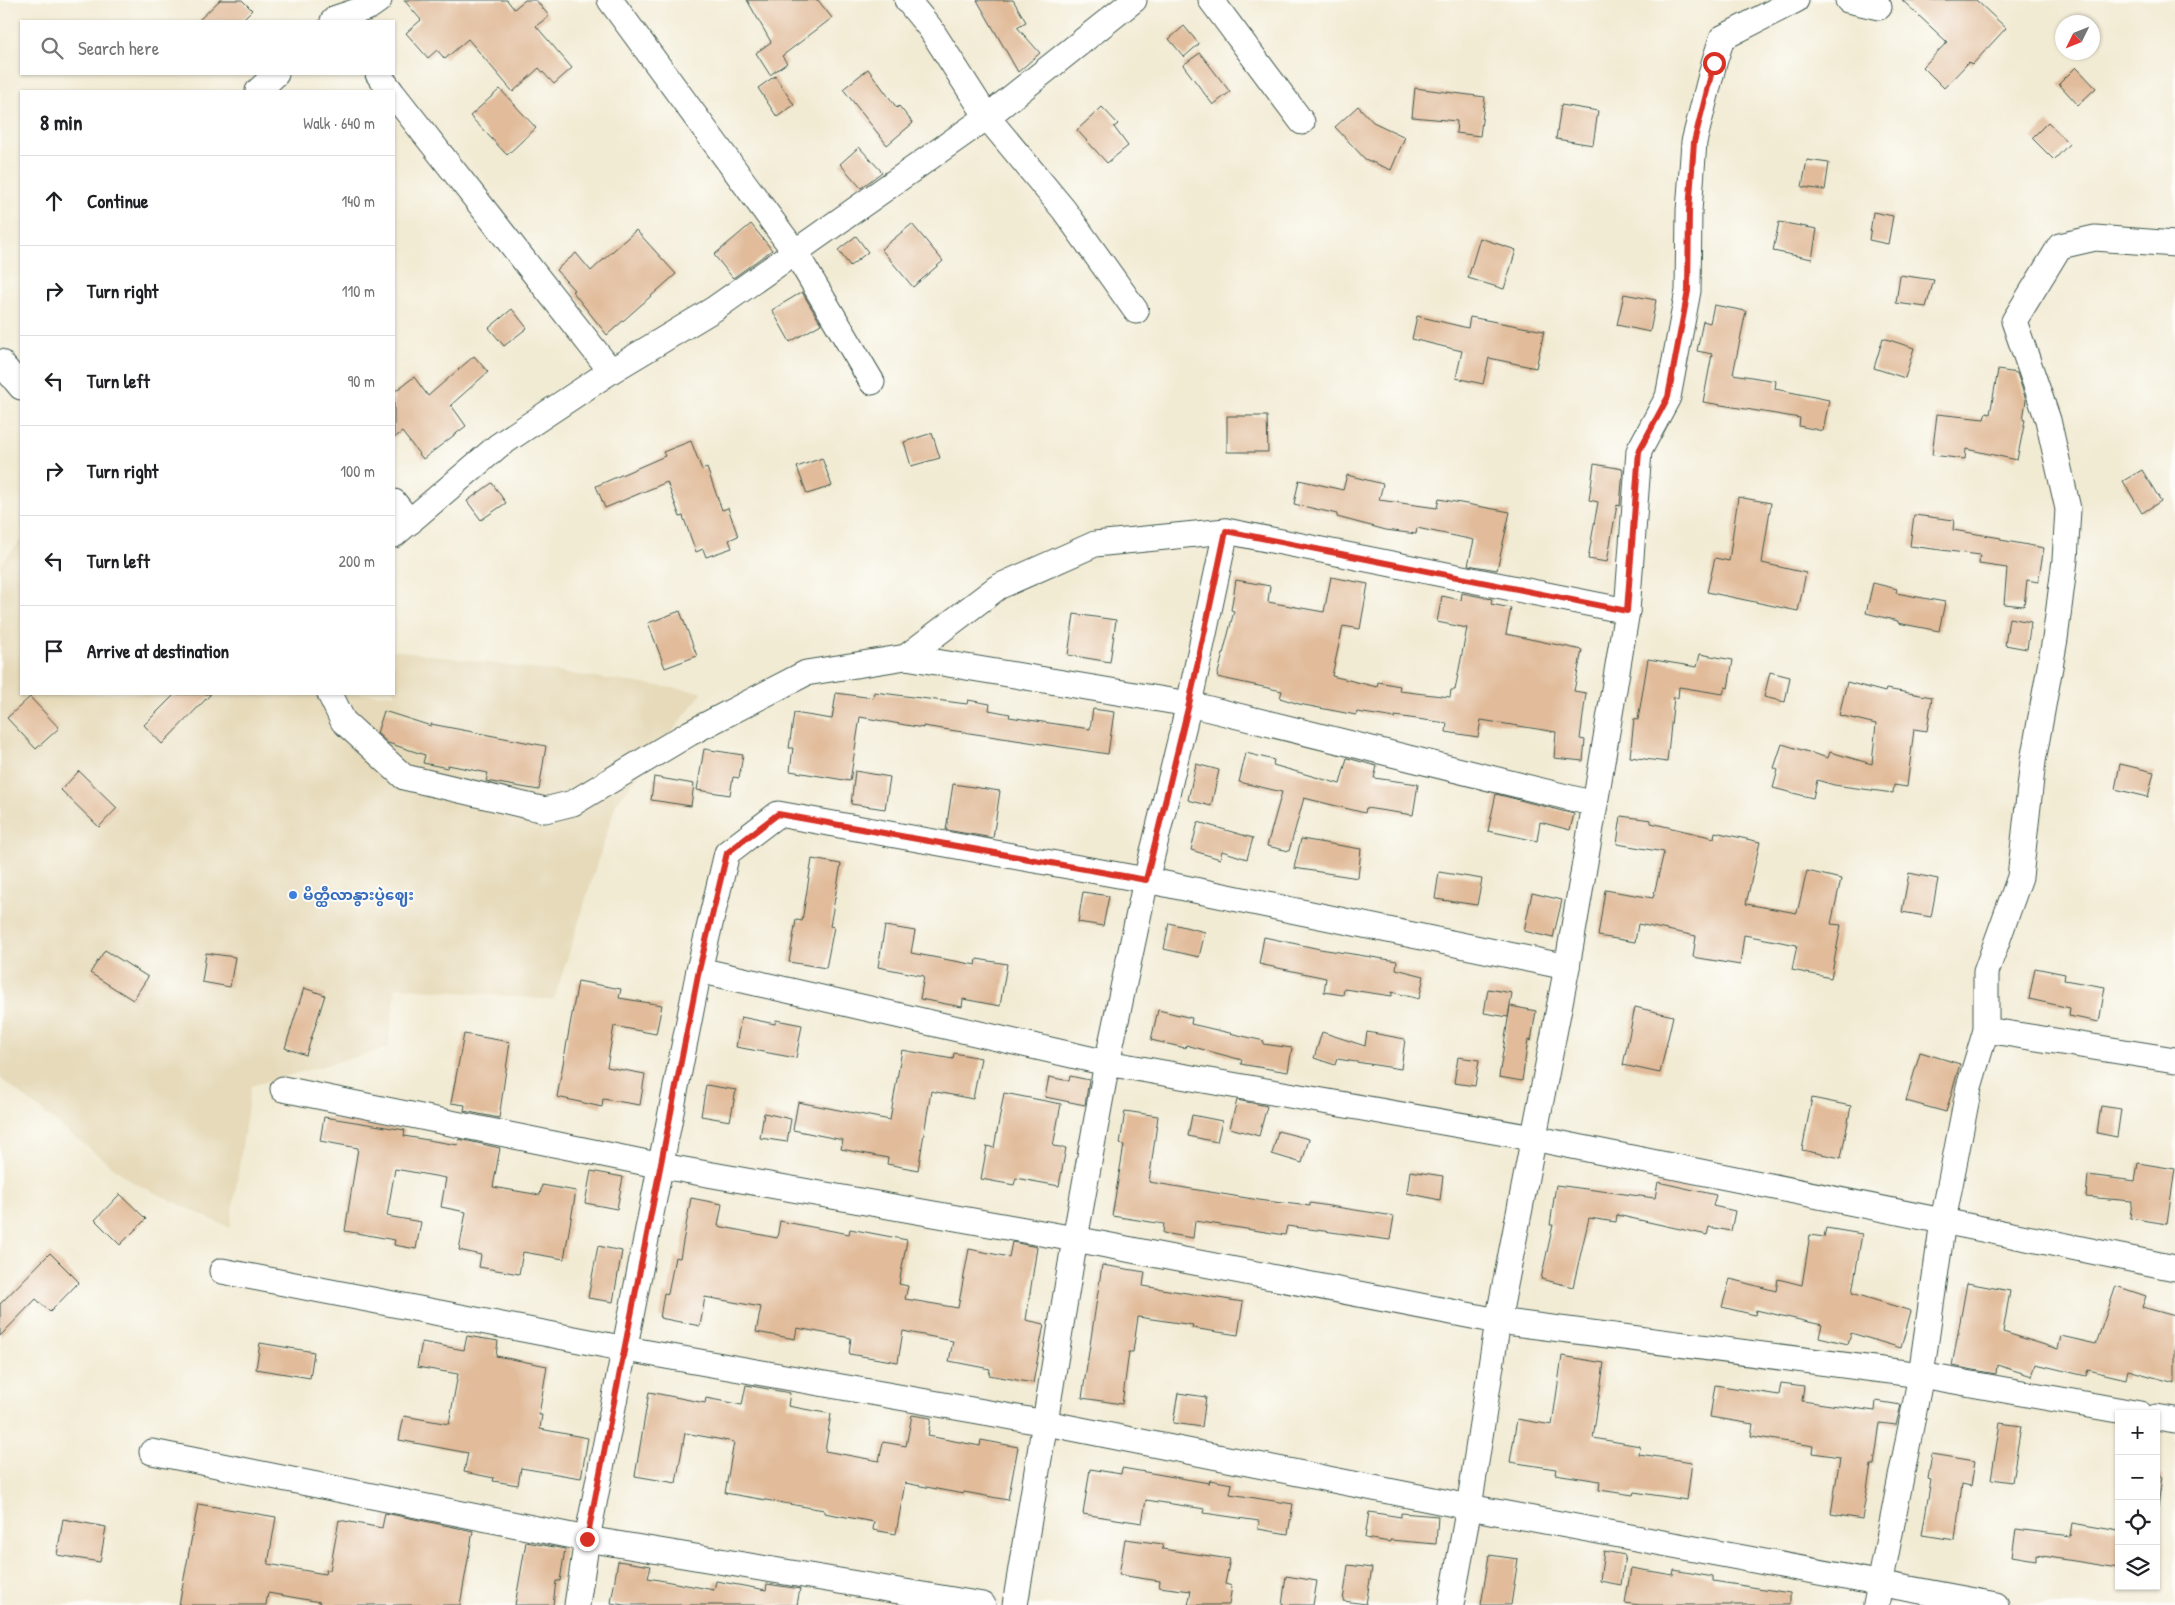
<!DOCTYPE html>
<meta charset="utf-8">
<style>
:root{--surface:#fff;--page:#f2f2f2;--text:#202124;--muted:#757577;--line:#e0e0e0}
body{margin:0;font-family:"Patrick Hand","Noto Sans Myanmar",sans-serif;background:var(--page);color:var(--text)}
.controls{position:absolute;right:15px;bottom:15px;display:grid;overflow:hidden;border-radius:0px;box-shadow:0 1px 4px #0004}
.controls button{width:45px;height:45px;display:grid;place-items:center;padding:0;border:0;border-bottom:1px solid var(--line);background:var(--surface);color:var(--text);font:25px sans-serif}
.compass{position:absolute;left:2055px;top:15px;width:45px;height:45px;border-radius:50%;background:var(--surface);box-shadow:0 1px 4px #0004;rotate:227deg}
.stop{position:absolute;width:15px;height:15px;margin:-11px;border:4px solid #d93025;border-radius:50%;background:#fff}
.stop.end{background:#d93025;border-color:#fff;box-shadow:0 1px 5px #0008}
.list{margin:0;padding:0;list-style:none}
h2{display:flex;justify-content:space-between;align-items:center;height:65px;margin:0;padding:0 20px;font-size:21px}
h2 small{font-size:16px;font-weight:400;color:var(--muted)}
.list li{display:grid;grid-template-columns:32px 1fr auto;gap:15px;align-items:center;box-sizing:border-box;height:90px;padding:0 20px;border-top:1px solid var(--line)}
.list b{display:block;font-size:19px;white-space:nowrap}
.list em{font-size:16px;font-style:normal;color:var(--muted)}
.icon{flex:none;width:28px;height:28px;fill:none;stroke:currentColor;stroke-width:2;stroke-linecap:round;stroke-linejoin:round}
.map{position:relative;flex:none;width:2175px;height:1605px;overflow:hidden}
.search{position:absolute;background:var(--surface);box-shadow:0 1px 4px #0004;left:20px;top:20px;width:375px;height:55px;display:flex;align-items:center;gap:12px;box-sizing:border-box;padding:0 18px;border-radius:0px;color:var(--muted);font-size:19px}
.panel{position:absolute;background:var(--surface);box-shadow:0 1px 4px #0004;left:20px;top:90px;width:375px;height:605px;border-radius:0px}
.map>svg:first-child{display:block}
</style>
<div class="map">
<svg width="2175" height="1605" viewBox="0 0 2175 1605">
<rect width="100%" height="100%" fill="#fdfcf7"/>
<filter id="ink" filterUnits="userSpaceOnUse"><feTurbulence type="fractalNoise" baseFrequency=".02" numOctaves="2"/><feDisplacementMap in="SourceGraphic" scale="10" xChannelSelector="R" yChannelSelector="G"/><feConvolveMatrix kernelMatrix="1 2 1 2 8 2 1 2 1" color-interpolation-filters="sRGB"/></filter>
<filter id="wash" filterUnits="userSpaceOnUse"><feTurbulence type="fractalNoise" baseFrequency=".0096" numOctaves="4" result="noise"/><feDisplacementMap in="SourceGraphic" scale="20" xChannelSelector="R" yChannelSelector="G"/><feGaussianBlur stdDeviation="1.12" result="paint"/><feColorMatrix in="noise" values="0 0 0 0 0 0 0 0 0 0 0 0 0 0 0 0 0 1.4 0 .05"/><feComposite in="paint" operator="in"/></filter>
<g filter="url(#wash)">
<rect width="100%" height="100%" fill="#f2ebd4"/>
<!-- built -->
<path fill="#e6daba" d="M21,540v154h373v-44l309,42 -87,112 -62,196 -158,-13 -8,61 -137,38 -21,142 -98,-46 -132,-104v-513z"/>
<g id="blocks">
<!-- building -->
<g fill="#e1bb9a">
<path d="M220,0h22l10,10 -11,11h-43z"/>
<path d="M404,0h103l7,9 11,-9h11l13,16 -13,10 36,42 -18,16 -15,-16 -26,24 -45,-53 -23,20 -8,-9 -9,8 -22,-25 15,-13z"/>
<path d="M747,0h71l14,18 -50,38 5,7 -17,12 -14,-22 15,-11z"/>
<path d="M977,0h36l13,22 -9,5 23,26 -22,19z"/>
<path d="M1902,0h74l30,28 -34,37 -3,-3 -25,26 -21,-21 24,-25z"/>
<path d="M1184,26l15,18 -15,13 -15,-18z"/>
<path d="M1200,53l30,39 -17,13 -30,-40z"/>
<path d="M2076,67l20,21 -18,17 -19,-21z"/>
<path d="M868,69l29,39 2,-2 14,17 -26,22 -44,-56z"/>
<path d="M775,76l19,29 -17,12 -19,-29z"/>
<path d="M1415,88l70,9 -5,39 -24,-3 1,-12 -45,-4z"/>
<path d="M500,89l36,39 -29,27 -37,-39z"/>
<path d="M1561,105l37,6 -5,34 -37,-6z"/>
<path d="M1358,106l15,16 32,15 -14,33 -26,-11 -30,-32z"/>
<path d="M1102,107l16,17 -4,3 14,19 -21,17 -30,-33z"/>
<path d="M2048,122l21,22 -15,16 -22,-22z"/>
<path d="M859,147l23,25 -21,16 -21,-24z"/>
<path d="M1807,160l22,3 -4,27 -23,-3z"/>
<path d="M1873,212l20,4 -5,28 -19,-4z"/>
<path d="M1779,222l38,7 -5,30 -39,-8z"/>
<path d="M751,224l21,26 -39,28 -19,-23z"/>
<path d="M912,224l31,37 -30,26 -32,-38z"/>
<path d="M636,230l40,44 -69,61 -35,-44 2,-1 -18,-20 20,-17 15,18z"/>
<path d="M856,236l12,16 -18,14 -12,-16z"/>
<path d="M1480,238l36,12 -12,39 -36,-11z"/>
<path d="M1900,275l34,5 -8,27 -30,-4z"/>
<path d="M802,292l19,32 -31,18 -18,-32z"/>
<path d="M1624,294l32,6 -6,32 -33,-7z"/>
<path d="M1714,305l32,6 -13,63 43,7 -1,8 54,11 -6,31 -24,-5 1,-8 -97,-16 9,-48 -15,-3 6,-30 7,2z"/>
<path d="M512,309l15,19 -23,18 -15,-18z"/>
<path d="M1417,316l51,12 2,-11 74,14 -8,37 -47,-10 -6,26 -27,-6 6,-27 -50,-12z"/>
<path d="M1883,338l31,10 -9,30 -31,-10z"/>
<path d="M474,356l14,16 -37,33 15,21 -43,33 -21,-27 -8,6v-46l20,-15 14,19z"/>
<path d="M1998,370l19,3 9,27 -3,20h2l-8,40 -51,-11 -1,10 -33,-4 5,-41 47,5 2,-6 4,1z"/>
<path d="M1227,416h40l1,36h-41z"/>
<path d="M932,433l8,25 -29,8 -7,-24z"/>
<path d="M691,441l11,29 5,-2 15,42 6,-2 10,28 -9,4 3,8 -26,9 -3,-8 -7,3 -13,-36 -3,1 -13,-35 -62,26 -9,-22 69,-30 -2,-4z"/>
<path d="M822,458l10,28 -25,8 -10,-27z"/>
<path d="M1594,464l29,5 -3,37 -3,-1 -10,57 -19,-3 10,-57 -9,-2z"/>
<path d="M2142,470l19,31 -19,12 -19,-32z"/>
<path d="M1347,475l36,9 -4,16 58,8 2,-9 71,13 -13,58 -29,-5 6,-25 -57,-12 -1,6 -30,-4 -49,-13v-3l-43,-10 5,-24 44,10z"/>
<path d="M492,483l14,20 -25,17 -14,-19z"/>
<path d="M1738,497l33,6 -9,60 44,10 -8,38 -91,-19 8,-34 14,3z"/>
<path d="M1914,515l40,5 -1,10 48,8v2l43,8 -6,34 -11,-2 -3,26 -20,-2 3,-36 -28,-4 1,-9 -70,-9z"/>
<path d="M1331,577l37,7 -8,45 -17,-3 -11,50 45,11 1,-5 22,4 -1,5 51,6 1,-7h4l12,-62 -30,-6 5,-26 19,4 1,-7 30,6 -1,5 20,4 -5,26 76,16 -8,41 12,2 -6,46 5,1 -2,21 -29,-3 2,-26 -75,-12 -3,17 -32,-5 1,-9 -52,-7v2l-38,-6 -1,3 -57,-11 -19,-6 2,-7 -65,-14 17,-66 -3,-1 5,-30 34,6 -2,16 56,10z"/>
<path d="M1873,583l24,6 -1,4 49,9 -6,29 -41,-8v-2l-32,-8z"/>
<path d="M680,611l17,45 -32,12 -17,-45z"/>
<path d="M1074,614l42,6 -6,42 -42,-7z"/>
<path d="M2009,618l22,4 -4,27 -22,-4z"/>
<path d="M1700,654l33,6 -5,28 -3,-1 -2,7 -44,-7 -1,11 -4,-1 -7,65 -37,-5 4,-38 4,1 10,-61 49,8z"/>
<path d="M1770,672l20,5 -5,25 -21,-5z"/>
<path d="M1847,682l38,10 1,-3 46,8 -5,34 -13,-2 -7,58 -13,-2 -1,8 -59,-8 -17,-5 -4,18 -40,-10 5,-18 -4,-2 8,-24 46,14 2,-6 42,12 4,-40 -37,-9z"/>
<path d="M874,692l93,12 1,-4 22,4 -1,6 21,4 -1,3 81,12 3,-20 21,3 -6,42 -185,-28v2l-63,-11 -10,64 -60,-10 3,-23h-4l5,-35 38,6 4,-26 37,5z"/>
<path d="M175,694h36l-49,50 -18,-19z"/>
<path d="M30,697l29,31 -23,21 -29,-31z"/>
<path d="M384,711l47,15v-2l115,22 -7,44 -53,-9 2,-8 -40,-8 -1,3 -24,-5 2,-8 -37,-12 -11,-10z"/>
<path d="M704,749l39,6 -4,23 -6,-1 -3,18 -33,-5z"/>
<path d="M1246,753l28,7 -1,5 67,19 7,-26 30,8 -3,12 44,6 -5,31 -47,-7 -1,5 -61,-15 -15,53 -22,-5 15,-54 -43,-10z"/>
<path d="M1196,764l23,6 -8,36 -23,-6z"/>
<path d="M2120,764l34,8 -6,25 -33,-8z"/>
<path d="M79,771l38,37 -18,19 -38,-37z"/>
<path d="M855,771l35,6 -5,32 -34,-5z"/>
<path d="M654,777l40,7 -3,22 -40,-6z"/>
<path d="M953,784l47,7 -7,47 -47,-8z"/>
<path d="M1496,794l78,20 -4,16 -30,-8 -3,19 -49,-10z"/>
<path d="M1621,816l30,4v3l63,15 1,-6 45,10 -14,62 51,9 10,-42 34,8 -10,45 10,1 -10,53 -39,-8 5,-25 -53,-10 -4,30 -47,-8 3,-21 -58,-12 -3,18 -37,-6 7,-46 48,8 11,-46 -47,-8z"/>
<path d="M1198,822l55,16 -6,21 -25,-8 -2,8 -29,-9z"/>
<path d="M1301,839l60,10 -3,29 -64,-10z"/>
<path d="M812,859l29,5 -11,62 4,1 -8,41 -37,-6 7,-42 6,1z"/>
<path d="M1439,872l43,7 -5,26 -42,-6z"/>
<path d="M1909,873l29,6 -7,38 -29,-5z"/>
<path d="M1083,892l26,4 -6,30 -25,-4z"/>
<path d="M1532,893l30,7 -9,38 -29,-7z"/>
<path d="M1169,923l36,9 -6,25 -35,-8z"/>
<path d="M885,926l30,5 -4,22 65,12 1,-6 30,5 -7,42 -37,-7 -1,8 -42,-8 4,-23 -46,-9z"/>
<path d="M1264,937l56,12 77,12 -1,8 28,7 -5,23 -27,-7v4l-48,-7 -1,6 -19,-3 2,-14 -67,-14z"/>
<path d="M105,950l43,27 -15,23 -43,-27z"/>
<path d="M206,953l29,4 -5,30 -28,-5z"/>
<path d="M2035,968l30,6 -1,6 41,7 -6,35 -30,-6 1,-8 -41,-9z"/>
<path d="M578,981l43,8 -2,9 43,7 -6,29 -42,-8 -7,41 38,7 -5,31 -37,-6 -1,8 -45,-10z"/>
<path d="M304,988l21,7 -19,60 -21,-7z"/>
<path d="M1488,989l24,4 -4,24 -24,-4z"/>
<path d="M1510,1006l26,5 -5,30 -3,-1 -6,41 -23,-4z"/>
<path d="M1635,1007l38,9 -13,57 -37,-8z"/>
<path d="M1158,1010l34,8 -1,6 73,17 -1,3 29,4 -4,24 -42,-7 -5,-1 1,-4 -56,-15 -1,3 -34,-8z"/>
<path d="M741,1017l34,7 1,-4 26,5 -6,33 -60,-11z"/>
<path d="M1322,1032l43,14 2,-14 38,7 -4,30 -64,-10 -2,6 -21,-7z"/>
<path d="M464,1034l46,8 -11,76 -35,-7 1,-6 -14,-2z"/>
<path d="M902,1050l51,9 1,-6 27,5 -8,41 -42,-8 -13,79 -31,-6 1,-6 -47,-9 2,-9 -50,-10 5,-28 92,18z"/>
<path d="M1920,1052l40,12 -14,48 -40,-11z"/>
<path d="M1458,1057l21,3 -4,26 -21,-3z"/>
<path d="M1070,1076l19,4 -4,25 -40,-8 4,-20 20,4z"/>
<path d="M706,1085l30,5 -6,31 -29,-5z"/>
<path d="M1004,1093l57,11 -8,42 13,2 -7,38 -43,-8 -2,7 -33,-6 6,-33 7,2z"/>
<path d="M1812,1098l39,8 -10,52 -39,-8z"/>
<path d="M1237,1100l30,6 -8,30 -29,-8z"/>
<path d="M2101,1106l20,3 -4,28 -20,-4z"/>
<path d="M1125,1111l33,5 -9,66 116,19 45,5v-3l84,13 -4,24 -103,-14 -2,9 -90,-14 -2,17 -30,-5 1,-9 -52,-8 12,-71 -4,-1z"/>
<path d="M764,1113l27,6 -4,23 -27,-4z"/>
<path d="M1192,1115l30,6 -5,21 -29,-6z"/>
<path d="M324,1117l81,13 -1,6 54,9 1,-6 41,9 -7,39 47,8 2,-10 34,6 -12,68 -41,-7 -4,22 -40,-7 2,-12 -22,-5 7,-38 -25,-5 5,-29 -51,-9 -8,47 34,6 -5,27 -22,-4 1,-5 -50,-9 13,-83 -38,-7z"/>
<path d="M1278,1131l31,8 -7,24 -30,-9z"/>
<path d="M2138,1163l37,6 -8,55 -37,-6 2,-17 -46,-4 2,-22 47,6z"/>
<path d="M591,1171l32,6 -6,32 -32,-6z"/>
<path d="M1410,1171l33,5 -3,24 -33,-7z"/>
<path d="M1658,1182l58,13 -3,11 22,5 -4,20 -22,-4 -2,8 -90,-20 -1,7 -27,-4 -16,69 -32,-8 12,-54h-3l6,-40 99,13z"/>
<path d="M120,1194l26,25 -26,26 -25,-25z"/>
<path d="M691,1198l31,6 -4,22 59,12 3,-17 69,13 1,-5 57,11 -8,44 9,2 -3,13 53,9 11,-59 40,8 3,-15 25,5 -11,73 18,4 -11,59 -44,-8 1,-6 -41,-8 4,-20 -50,-10 -5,31 -49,-8 2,-16 -54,-10 -2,11 -39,-7 5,-25 -56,-10 -5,29 -40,-8 4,-25 4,1 7,-37 5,1z"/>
<path d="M1826,1228l36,6 -10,59 59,18 -10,37 -50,-15 -3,11 -29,-7 3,-12 -66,-15 -1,5 -33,-8 8,-28 46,12 2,-12 24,6 8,-50 14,2z"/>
<path d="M598,1246l24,5 -9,51 -25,-4z"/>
<path d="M50,1253l29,29 -29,30 -14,-13 -36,37v-32z"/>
<path d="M1102,1265l43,7 -2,14 100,16 -5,33 -46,-7 1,-3 -55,-8 -5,35h-4l-7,52 -40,-6z"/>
<path d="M1967,1283l43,8 -7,41 55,17 3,-13 35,8 20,-58 30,10 -4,11 33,9v67l-47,-13 -2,9 -38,-9 -2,6 -50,-12 -4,12 -35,-11 -1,9 -44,-8z"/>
<path d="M467,1336l31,5 -2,15 51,10 -8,49h3l-2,14 48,9 -7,40 -60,-10 -3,17 -25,-4 1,-3 -30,-6 4,-19 -69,-13 5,-24 45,8 9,-50 -41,-7 5,-25 42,8z"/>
<path d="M260,1343l54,9 -4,26 -54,-9z"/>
<path d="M1562,1356l42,7 -11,75 47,8 -1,8 53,8 -5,38 -53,-8 -1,3 -34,-5 1,-9 -45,-7 1,-5 -46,-7 7,-43 35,6z"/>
<path d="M1781,1383l23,3 -2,15 73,10 1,-10 25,4 -5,20 -16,-2 -6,42h-3l-9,54 -31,-5 9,-57 -27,-4 1,-7 -63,-10 2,-12 -43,-7 5,-32 64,10z"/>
<path d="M746,1385l44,8 -2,13 43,8 -6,37 54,10 4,-19 23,4 6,-31 19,3 -3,18 52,10 1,-6 37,7 -10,53 -44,-8 -1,2 -58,-11 -9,51 -23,-4 1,-8 -50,-9v-3l-99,-17 9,-51 -49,-9 -9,50 -41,-7 14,-84 56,11 1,-5 36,7z"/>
<path d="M1178,1393l28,4 -4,30 -29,-4z"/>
<path d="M2000,1423l21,3 -9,56 -21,-3z"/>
<path d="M1932,1454l43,7 -4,25 -9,-2 -7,56 -33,-5 9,-55 -3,-1z"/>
<path d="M1122,1468l87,15 1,-3 22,4 -2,10 63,10 -5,30 -30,-5 1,-8 -55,-8 1,-4 -59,-9 -4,23 -59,-9 7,-45 31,5z"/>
<path d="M2156,1475l6,1 -4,31h-2z"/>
<path d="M198,1504l78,13 -8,47 57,10 1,-4h4l9,-50 43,8 3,-15 88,18 -13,74h-141l1,-3 -52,-9 -2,12h-87z"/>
<path d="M1369,1512l32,5v-4l37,3 -2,28 -46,-4v2l-25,-4z"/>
<path d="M63,1519l43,8 -6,35 -43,-7z"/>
<path d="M2072,1523l47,8v37l-83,-13v5l-24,-4 4,-27 54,7z"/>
<path d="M1125,1539l38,5 -1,5 68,10 -5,25 7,2 -3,19h-41l3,-14 -32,-4 1,-6 -41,-6z"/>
<path d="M526,1542l39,7 -5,32h-4l-3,24h-38z"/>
<path d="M1604,1551l21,4 -4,30 -21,-4z"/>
<path d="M1489,1555l29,4 -7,46h-30z"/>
<path d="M618,1561l33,5 -3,12 66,12 2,-9 50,9 1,-6 33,5 -3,16h-173l-13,-2z"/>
<path d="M1348,1565l24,3 -6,36 -23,-3z"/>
<path d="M1631,1568l42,7 1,-5 39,7v4l77,12v12h-150l-15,-2z"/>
<path d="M1286,1576l31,5 -4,24h-31z"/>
</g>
</g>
</g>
<g filter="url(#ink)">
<use href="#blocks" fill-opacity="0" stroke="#3f574c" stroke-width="1"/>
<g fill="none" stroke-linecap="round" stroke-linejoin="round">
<!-- street casing -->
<g stroke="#3f574c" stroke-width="27">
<g id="street">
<path d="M610,0l185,252 77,130"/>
<path d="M907,0l23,28 57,89 77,93 72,101"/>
<path d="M1211,0l91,122"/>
<path d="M1848,0l31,7"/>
<path d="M333,21l3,-3 33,-11 10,-7"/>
<path d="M378,74l13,17"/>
<path d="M258,91l18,-17"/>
<path d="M394,95l217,276"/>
<path d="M0,362l21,25"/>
<path d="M394,502l16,20"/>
<path d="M394,535l104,-89 113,-75 103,-62 273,-192 147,-117"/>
<path d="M906,657l92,-70 97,-43 131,-13 401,80"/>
<path d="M330,694l13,27 61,56 141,33 28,-7 117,-70 116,-60 100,-16 283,47 406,100"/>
<path d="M1567,967l-421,-87 -368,-66 -51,39 -28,117 408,93 426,75 642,130"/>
<path d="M1986,1030l189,30"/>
<path d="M283,1089l379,77 413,73 423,82 423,54 219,39"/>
<path d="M222,1271l404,78 420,74 423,84 527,98"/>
<path d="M2156,1417l19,3"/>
<path d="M152,1452l435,87 396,66"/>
<path d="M577,1605l10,-66 112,-569"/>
<path d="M1015,1605l60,-366 32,-176 39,-183 43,-176 37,-173"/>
<path d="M1451,1605l18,-98 29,-186 69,-354 28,-163 32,-193 12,-160 29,-54 20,-106 1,-80 5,-69 20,-79 8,-25 74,-38"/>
<path d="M1876,1605l45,-230 22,-154 26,-134 17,-57v-58l34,-95 13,-116 22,-122 10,-79 3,-51 -20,-89 -34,-99 46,-75 35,-8 80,6"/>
</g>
</g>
<!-- street -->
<use href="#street" stroke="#fff" stroke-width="25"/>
</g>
</g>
<g fill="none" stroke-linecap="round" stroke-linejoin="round" filter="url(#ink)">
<!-- route -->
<path stroke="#d93025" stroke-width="6" d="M587,1539l112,-569 28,-117 51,-39 368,66 43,-176 37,-173 401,80 12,-160 29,-54 20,-106 1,-80 5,-69 20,-79"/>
</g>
<!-- markers -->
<circle fill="#3f7fe0" stroke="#fdfcf7" stroke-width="2" cx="293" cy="895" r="5"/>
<g text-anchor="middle" stroke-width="4" stroke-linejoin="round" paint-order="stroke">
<!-- shop labels -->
<g font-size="15" font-weight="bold" fill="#366cbe" stroke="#fdfcf7" text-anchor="start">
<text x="303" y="900">မိတ္ထီလာနွားပွဲဈေး</text>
</g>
</g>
</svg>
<div class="controls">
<button>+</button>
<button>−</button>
<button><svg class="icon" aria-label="locate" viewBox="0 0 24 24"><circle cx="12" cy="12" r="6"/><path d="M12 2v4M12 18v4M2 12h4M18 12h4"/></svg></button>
<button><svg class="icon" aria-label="layers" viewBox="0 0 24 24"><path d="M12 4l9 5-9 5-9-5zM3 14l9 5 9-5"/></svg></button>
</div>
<svg class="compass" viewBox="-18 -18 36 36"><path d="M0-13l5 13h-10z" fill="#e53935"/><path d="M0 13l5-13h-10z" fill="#757577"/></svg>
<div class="stop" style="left:1714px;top:63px"></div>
<div class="stop end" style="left:587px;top:1539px"></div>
<div class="search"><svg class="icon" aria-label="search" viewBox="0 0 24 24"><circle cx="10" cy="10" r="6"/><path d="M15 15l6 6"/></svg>Search here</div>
<section class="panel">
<h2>8 min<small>Walk · 640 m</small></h2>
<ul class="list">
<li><svg class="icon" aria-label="ahead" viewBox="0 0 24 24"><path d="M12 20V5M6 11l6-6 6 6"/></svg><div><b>Continue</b></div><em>140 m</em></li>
<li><svg class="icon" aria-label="right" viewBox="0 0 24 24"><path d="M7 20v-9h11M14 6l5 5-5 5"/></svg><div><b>Turn right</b></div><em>110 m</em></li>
<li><svg class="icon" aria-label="left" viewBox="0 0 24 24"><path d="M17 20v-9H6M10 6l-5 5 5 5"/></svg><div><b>Turn left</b></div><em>90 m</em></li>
<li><svg class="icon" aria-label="right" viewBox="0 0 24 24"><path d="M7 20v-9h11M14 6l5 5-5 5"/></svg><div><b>Turn right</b></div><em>100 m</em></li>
<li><svg class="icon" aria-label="left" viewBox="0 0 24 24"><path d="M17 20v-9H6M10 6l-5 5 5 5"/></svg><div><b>Turn left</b></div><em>200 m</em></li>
<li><svg class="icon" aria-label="arrive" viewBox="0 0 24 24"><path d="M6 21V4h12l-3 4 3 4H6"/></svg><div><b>Arrive at destination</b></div></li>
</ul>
</section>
</div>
